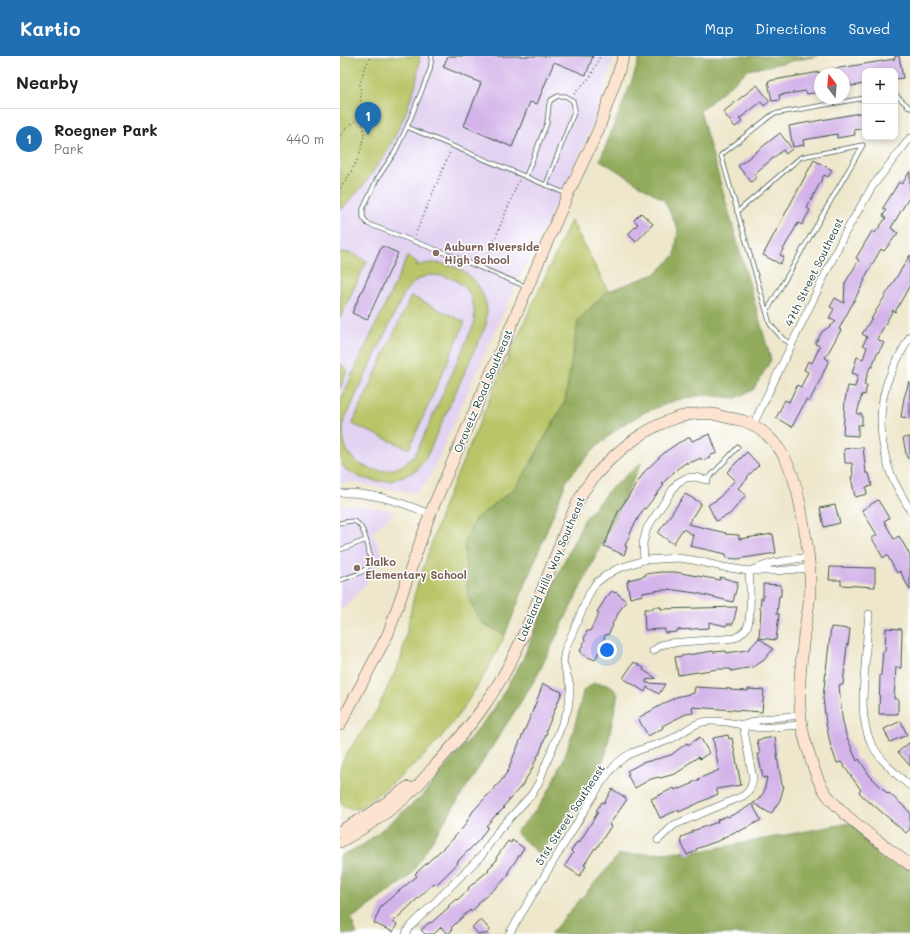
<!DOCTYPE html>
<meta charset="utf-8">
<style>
:root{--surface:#fff;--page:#f6f6f6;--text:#222;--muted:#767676;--line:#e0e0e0;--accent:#1f6fb2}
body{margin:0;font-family:Mali,sans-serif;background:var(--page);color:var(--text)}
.controls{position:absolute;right:12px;top:12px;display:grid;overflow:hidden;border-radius:8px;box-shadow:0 2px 6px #0003}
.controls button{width:36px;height:36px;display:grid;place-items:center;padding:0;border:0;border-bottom:1px solid var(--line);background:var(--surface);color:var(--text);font:20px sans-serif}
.compass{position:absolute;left:474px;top:12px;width:36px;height:36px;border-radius:50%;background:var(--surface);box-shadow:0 2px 6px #0003;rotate:344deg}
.you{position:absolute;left:267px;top:594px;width:14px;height:14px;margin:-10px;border:3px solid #fff;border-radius:50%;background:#1a73e8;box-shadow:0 0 0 6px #1a73e833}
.badge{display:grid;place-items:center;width:26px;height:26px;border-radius:50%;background:var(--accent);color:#fff;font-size:13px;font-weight:700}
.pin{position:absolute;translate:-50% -33px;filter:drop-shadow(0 1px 2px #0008)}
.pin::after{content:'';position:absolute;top:21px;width:14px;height:12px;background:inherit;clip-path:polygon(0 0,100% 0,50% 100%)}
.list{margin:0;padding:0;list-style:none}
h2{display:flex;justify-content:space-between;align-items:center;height:52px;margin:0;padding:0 16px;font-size:17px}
h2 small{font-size:13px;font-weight:400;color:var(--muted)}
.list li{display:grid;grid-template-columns:26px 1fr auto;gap:12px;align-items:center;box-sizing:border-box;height:60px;padding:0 16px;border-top:1px solid var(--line)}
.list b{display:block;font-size:15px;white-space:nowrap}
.list p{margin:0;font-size:13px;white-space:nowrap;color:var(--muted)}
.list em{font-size:13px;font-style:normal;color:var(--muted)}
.map{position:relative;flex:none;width:570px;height:878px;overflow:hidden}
header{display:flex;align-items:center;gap:24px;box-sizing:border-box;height:56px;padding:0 20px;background:var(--accent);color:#fff}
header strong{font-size:19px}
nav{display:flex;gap:22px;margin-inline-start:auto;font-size:14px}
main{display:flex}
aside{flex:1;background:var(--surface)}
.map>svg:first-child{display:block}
</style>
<header>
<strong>Kartio</strong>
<nav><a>Map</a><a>Directions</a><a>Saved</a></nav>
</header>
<main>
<aside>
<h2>Nearby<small></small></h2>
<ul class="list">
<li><span class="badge">1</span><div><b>Roegner Park</b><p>Park</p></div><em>440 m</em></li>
</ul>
</aside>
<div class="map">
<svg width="570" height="878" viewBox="0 0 570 878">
<rect width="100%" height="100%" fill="#fff"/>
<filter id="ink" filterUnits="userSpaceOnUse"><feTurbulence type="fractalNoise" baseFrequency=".025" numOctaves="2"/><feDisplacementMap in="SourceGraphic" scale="8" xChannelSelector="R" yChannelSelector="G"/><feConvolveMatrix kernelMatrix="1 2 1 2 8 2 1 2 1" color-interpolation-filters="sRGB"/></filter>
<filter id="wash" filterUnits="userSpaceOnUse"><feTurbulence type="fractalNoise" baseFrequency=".012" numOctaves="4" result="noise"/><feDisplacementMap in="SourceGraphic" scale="16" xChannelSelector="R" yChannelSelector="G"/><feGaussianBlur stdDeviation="0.9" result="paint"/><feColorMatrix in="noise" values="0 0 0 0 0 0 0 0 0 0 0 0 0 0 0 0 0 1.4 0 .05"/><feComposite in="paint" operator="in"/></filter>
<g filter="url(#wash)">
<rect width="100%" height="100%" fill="#eee7cb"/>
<!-- built -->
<g fill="#e3d3f2">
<path d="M80,0h194l-19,64 -23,51 -61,124 -83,186 -12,12 -67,-11 -9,1v-272l22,-24 25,-35 17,-35 12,-33z"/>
<path d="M0,448l24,2 31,5 -23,22 11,22 -16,27 -27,30z"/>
</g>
<!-- green -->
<g fill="#b9c567" stroke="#6c814e" fill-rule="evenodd">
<path d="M0,0h80l-4,28 -12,33 -17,35 -25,35 -22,24z"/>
<path d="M231,164l37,71 -30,29 -13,81 -37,67 -14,21 -39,30 7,104 23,12c-22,46 -54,98 -93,132 -17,15 -36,28 -54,42l-11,-1 -7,-6v-35l7,-14 29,-41 25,-53 13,-63 30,-91 56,-130z"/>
<path d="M0,196l11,1 16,8 -27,57z"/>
<path d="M68,200l10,7 -2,3c5,-1 10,-3 15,-3 29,-1 53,18 56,47 0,5 -1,10 -1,15l-60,133 -9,12 -12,6 -15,5h-14l-15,-3 -15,-8 -6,-9v-60zM90,219c32,0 47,18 44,49l-57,127c-13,20 -37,25 -57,13 -5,-3 -11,-9 -13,-14 -4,-8 -4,-18 -4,-27l62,-131c8,-10 13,-14 25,-17z"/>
<path d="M71,240l54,26 -56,127 -57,-25z"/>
<path d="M0,307l7,7 -7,19z"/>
</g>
<!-- forest -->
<g fill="#92aa5c" stroke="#587448">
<path d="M300,0h177l-69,14 -48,41 71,249 -18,30 -17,8 -31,-3 -29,5 -31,12 -24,14 -27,23 -27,31 -62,155 -23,-12 -14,-25 -4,-54 11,-25 39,-30 14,-21 37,-66 13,-82 30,-29 47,-17 20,-19 3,-26 -14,-29 -64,-40 33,-82z"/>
<path d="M302,406l-106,216 -127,199 -58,42 6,15h-17v-78l23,-11 58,-48 71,-85 31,-53 35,-85 26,-54 24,-29z"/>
<path d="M254,627l16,2 8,9 -13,63 -65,98 -25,-23c10,-10 21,-20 28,-32 19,-29 34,-76 40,-109z"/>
<path d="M515,766l55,43v69h-360l69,-79 81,-4z"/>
</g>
<g id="blocks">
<!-- building -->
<g fill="#d3b3e9">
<path d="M108,0h145l-7,19 -32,-13 -17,42 -7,-2 -18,45 -48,-21 17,-43 -38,-16z"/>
<path d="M555,0h4l4,22 -8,1v-8h-30v13l-14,2 -1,-3 -6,1v-10h-16l-1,-4 68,-11z"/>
<path d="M480,16v20l-13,2 -1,-3 -27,4 1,5 -8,1 -4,-20z"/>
<path d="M417,29l13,16 -6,5 -3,-4 -22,17 3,3 -7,5 -12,-15z"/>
<path d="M525,56v16l-11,2 1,5 -18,3v-4l-34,6 1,5 -11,2 -4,-21z"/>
<path d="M440,77l12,16 -6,5 -3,-4 -29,24 3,3 -6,5 -13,-16z"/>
<path d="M474,104l18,10 -4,7 -4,-2 -17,33 3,2 -8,15 -4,-2 -18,32 4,2 -4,7 -17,-9z"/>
<path d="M570,115v25l-19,32 7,5 -14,18 -3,-2 -17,30 1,1 -26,49 2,1 -16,28 4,2 -8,18 -12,24 -3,-2 -14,27 -16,-9 9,-18 4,2 8,-17 4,2 7,-15 -4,-2 4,-9 4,2 8,-17 -5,-2 7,-12 14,-10 -7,-4 5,-9 -4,-2 5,-9 9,5 1,-20 14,-23 -3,-2 16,-27 3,2 11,-15 -3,-2 3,-6 -3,-2 16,-26 3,2z"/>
<path d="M301,157l12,11 -17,18 -8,-8 10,-10 -4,-4z"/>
<path d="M42,190l16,7 -31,67 -15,-7z"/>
<path d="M570,199v30l-15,27 -2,-2 -16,29 7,4 -6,10h-1l-5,14h-2l-6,18h3l-2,10 -3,-1 -5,20h5v11h-4v11l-15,-1 2,-35 3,-14 7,1 3,-12 -6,-2 5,-16 6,2 4,-12 -4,-2 4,-8 -5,-3z"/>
<path d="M569,326l1,1v35l-9,-1 3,-19z"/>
<path d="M370,378l7,19 -8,3 1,2 -8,3 -1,-3 -14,6v-2l-10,7 -15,15 2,1 -19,24 -1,-1 -11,19 -8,19 2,1 -3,8 -20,-9 14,-34 27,-41 20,-19 13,-9 12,-6 2,4z"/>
<path d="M570,381v21h-3l-4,-20z"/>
<path d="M523,391l3,26h3l3,13 -6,1 1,7 -12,3 -4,-20 2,-1 -1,-13h-7l-1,-14z"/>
<path d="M407,396l12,13 -12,12 1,1 -10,10 8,7 -16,19 -14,7 -8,-16 10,-6 17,-19 -8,-8z"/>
<path d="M345,438l16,9 -13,21 38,9 -1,1 14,1v4l34,-5 3,19 -39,6 -11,-1v-4l-36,-8 3,-11 -10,-6 -10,15 -15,-11z"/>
<path d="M538,444l11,18 -5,3 10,18 5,-3 11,19v35l-10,-19 -3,2 -10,-18 -4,3 -11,-20 5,-3 -15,-25z"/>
<path d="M495,449l5,18 -16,4 -4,-19z"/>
<path d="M490,511l45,1v19l-34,-2v-5h-12z"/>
<path d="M321,516h14l45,8v-3l18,5 -5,20 -37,-9 -28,-4v1h-7l-19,3 1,2 -13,3 -3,-16h1v-2l17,-4v-2z"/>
<path d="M423,528l18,1v11h-2l-2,18h2l-3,26 -17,-2 14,11 -10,12 -10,6 -22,4v-2h-13l-40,6 -3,-18 38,-6v1l13,-1 1,2 20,-3 3,-2 9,-10 2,-28 -1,-1 1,-11 2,1z"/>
<path d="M272,535l3,2 1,-1 11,10 -5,5 -10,17 1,1 -5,10 -2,-1 -7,15 1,1 -5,10 -14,-6 1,-2 -2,-1 5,-11 -1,-1 3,-8h3l9,-18 -2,-1 9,-14z"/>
<path d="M313,551h8v2l76,-2 -4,17h-6l-1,2 -17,-4v6l-32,2v2l-12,1v-4l-20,1 -1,-21h9z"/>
<path d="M491,571l19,2 -2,16 -1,-1 -4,41h-4l3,32 4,18 11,26 2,-2 11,17 18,18 1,-1 21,19v17l-4,4 -36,-31 -1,1 -10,-11 2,-2 -20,-28 -4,1 -6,-16 -5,-23 -3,-27z"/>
<path d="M546,572l16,1 -1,39 -5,-1 -2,32h4v15h-19l1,-39h1l2,-24h2z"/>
<path d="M294,606l10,6 -1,2 13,8 -10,2v3l19,1 -6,10 -12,-7 -2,5 -22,-14z"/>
<path d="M203,628l19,8 -16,39 1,1 -8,23h-1l-7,16 -8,12h1l-21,24 1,1 -7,7v-1l-11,12 2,1 -9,13 -22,22 1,1 -22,22 -2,-2 -41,39 4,2 -4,8 -19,-9 7,-17 36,-30 -2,-2 38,-35 13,-15v-1l7,-12 28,-30 9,-13 -1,-1 22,-52z"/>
<path d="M355,631l36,2 -1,1 18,1v-2l16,1 -2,22 -70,-5 1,6 -7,1 -24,12 1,2 -15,8 -10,-18 38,-21 18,-4z"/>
<path d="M561,665l6,14 -17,7 -6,-13z"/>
<path d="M388,679l1,4 3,-1 9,47 -25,4 2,5 -39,18 -1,-2 -18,8 -9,-19 23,-11 1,2 4,-2 1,1 12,-5 -1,-1 8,-3 -1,-1 21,-9 -6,-32z"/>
<path d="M360,681l9,16 -9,6 -2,-2 -13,9 1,1 -11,7 -15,4 -1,-1 -8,2 -16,9 -8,-13 2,-1 -2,-3 15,-8 29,-8 16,-12 1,2z"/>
<path d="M435,681l3,25 4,23 2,1 -4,14 -9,14 -18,-11 5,-3 6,-8 3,-15 -4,1 -5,-24h2l-3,-14z"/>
<path d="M570,686v24l-12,-14z"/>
<path d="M272,733l14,9v3l-17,24 2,1 -15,23 -1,-1 -11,17 2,1 -6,10 -15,-10 8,-13 -2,-2 6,-9 2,1 19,-31 -2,-1 6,-9 2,1z"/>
<path d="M412,748l9,16 -23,12 -1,-1 -15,7 1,1 -27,10v2l-9,4 -7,-15 2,-1 -1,-2 11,-4v-2l26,-9 -1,-2 10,-4 1,1 15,-7z"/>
<path d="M172,784l12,8 -16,24 1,2 -10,11 -21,18 1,1 -8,8 -1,-2 -13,12 -6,6 1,2 -4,4 -7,-7 -7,7h-9l-4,-4 9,-8 1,1 18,-16 -1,-1 8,-7 1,1 12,-11 -1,-1 21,-18 -1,-1 9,-9 -1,-2 12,-17 3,2z"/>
<path d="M141,864l9,10 -3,4h-9l-6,-7z"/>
</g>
</g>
</g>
<g filter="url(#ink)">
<use href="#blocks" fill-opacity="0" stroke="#3e564b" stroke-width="1"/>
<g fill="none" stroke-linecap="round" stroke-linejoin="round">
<!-- lane casing -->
<g stroke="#3e564b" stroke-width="5">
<g id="lane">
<path d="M92,0l-2,14 -23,57 -12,25 -18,27 -14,30v8l5,7 77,29 82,34"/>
<path d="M555,38l15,14"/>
<path d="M67,71l160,67"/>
<path d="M186,120l21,-53 2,-19 2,-4 7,-4h8l7,5 2,9 -29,75"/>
<path d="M397,156l64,-55 62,-12 -96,166"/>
<path d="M451,288l-8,-5 -13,-15 -49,-169 52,-41 92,-16"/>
<path d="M367,424l31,-33"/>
<path d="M0,467c5,-1 11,-3 16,-1 8,4 17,35 12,44 -5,8 -19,11 -28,14"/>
<path d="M0,494l26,-10"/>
</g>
</g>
<!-- street casing -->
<g stroke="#3e564b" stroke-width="8">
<g id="street">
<path d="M570,280c-8,16 -19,33 -24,50 -9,30 -5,63 6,91 5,11 12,22 18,33"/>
<path d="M413,369l92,-192 27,-46 38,-49"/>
<path d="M0,437c32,-1 61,9 90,21"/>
<path d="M468,501l-36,6 -23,8h26l34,-3"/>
<path d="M304,504l-1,-17 4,-15 30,-45 9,-5 9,-1 12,3"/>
<path d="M529,558c-2,18 -3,35 -4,53 -2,26 -5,52 6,76 9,17 24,31 39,43"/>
<path d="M461,659l-38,4 -20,6 17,3 42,-3"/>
<path d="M66,878l2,-5 74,-74 16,-24 34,-37 6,-10 30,-75 2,-17v-7l-7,-23 2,-12 25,-58 6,-9 9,-7 12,-7 27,-9 34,-2 15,2 30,7 26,4c1,14 3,40 -1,54 -2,6 -8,10 -13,13l-66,5 -8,2 -8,6"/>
<path d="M169,878l93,-152c8,-11 16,-22 28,-28 14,-7 30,-9 43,-16 10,-5 19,-14 30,-16 13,-3 27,1 40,3l10,54c-2,8 -3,12 -10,17l-69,29 -16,15"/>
</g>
</g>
<!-- secondary casing -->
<g stroke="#3e564b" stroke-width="12">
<g id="secondary">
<path d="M0,669l48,-91 42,-120 138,-320 30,-63 26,-75"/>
<path d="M0,775l30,-17 38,-27"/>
<path d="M0,786c25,-14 49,-29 70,-49 9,-7 15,-17 23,-25 18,-20 36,-40 51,-62 32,-45 51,-98 71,-149 9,-22 17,-48 30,-68 26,-37 79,-81 128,-75 5,1 11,3 16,4 8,1 16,3 22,6 31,16 43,48 49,80 5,28 11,57 10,85 0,16 -4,30 -6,45 -3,29 -7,63 -2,92 1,9 4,18 7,27 4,15 9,30 18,42 23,28 55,48 83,70"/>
</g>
</g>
<!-- path -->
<g stroke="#3e564b" stroke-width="1.5" stroke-dasharray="1 3" stroke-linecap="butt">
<path d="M234,38l17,-18 9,-20"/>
<path d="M0,79l5,-6 17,-13 -2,-32 4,-15 7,-13"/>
<path d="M0,132c10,-12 20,-31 23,-47 2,-8 0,-17 -1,-25"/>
<path d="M75,179l35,-83"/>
<path d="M145,207l34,-83"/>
</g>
<!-- lane -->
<use href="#lane" stroke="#fff" stroke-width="3.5"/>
<!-- street -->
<use href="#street" stroke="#fff" stroke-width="7"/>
<!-- secondary -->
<use href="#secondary" stroke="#fde4d1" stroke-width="11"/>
</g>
</g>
<!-- markers -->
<g fill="#8d6e63" stroke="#fff" stroke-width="1.5">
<circle cx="96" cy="197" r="4"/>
<circle cx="17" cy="512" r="4"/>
</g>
<g text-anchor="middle" stroke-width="3" stroke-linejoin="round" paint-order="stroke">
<!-- education labels -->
<g font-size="11" font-weight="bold" fill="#785e54" stroke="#fff" text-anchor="start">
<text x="104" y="195">Auburn Riverside<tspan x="104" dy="13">High School</tspan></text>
<text x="25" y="510">Ilalko<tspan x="25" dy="13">Elementary School</tspan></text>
</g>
<!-- street labels -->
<g font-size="11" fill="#1f3d34" stroke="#fff">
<text transform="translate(474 216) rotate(-64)" y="4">47th Street Southeast</text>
<text transform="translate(143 335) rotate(-67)" y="4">Oravetz Road Southeast</text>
<text transform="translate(211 513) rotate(-67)" y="4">Lakeland Hills Way Southeast</text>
<text transform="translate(230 759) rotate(-57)" y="4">51st Street Southeast</text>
</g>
</g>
</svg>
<div class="controls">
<button>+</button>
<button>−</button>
</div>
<svg class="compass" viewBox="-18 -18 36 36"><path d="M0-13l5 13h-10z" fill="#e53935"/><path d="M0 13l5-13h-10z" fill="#767676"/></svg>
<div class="you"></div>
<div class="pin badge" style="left:28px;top:79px">1</div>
</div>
</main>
